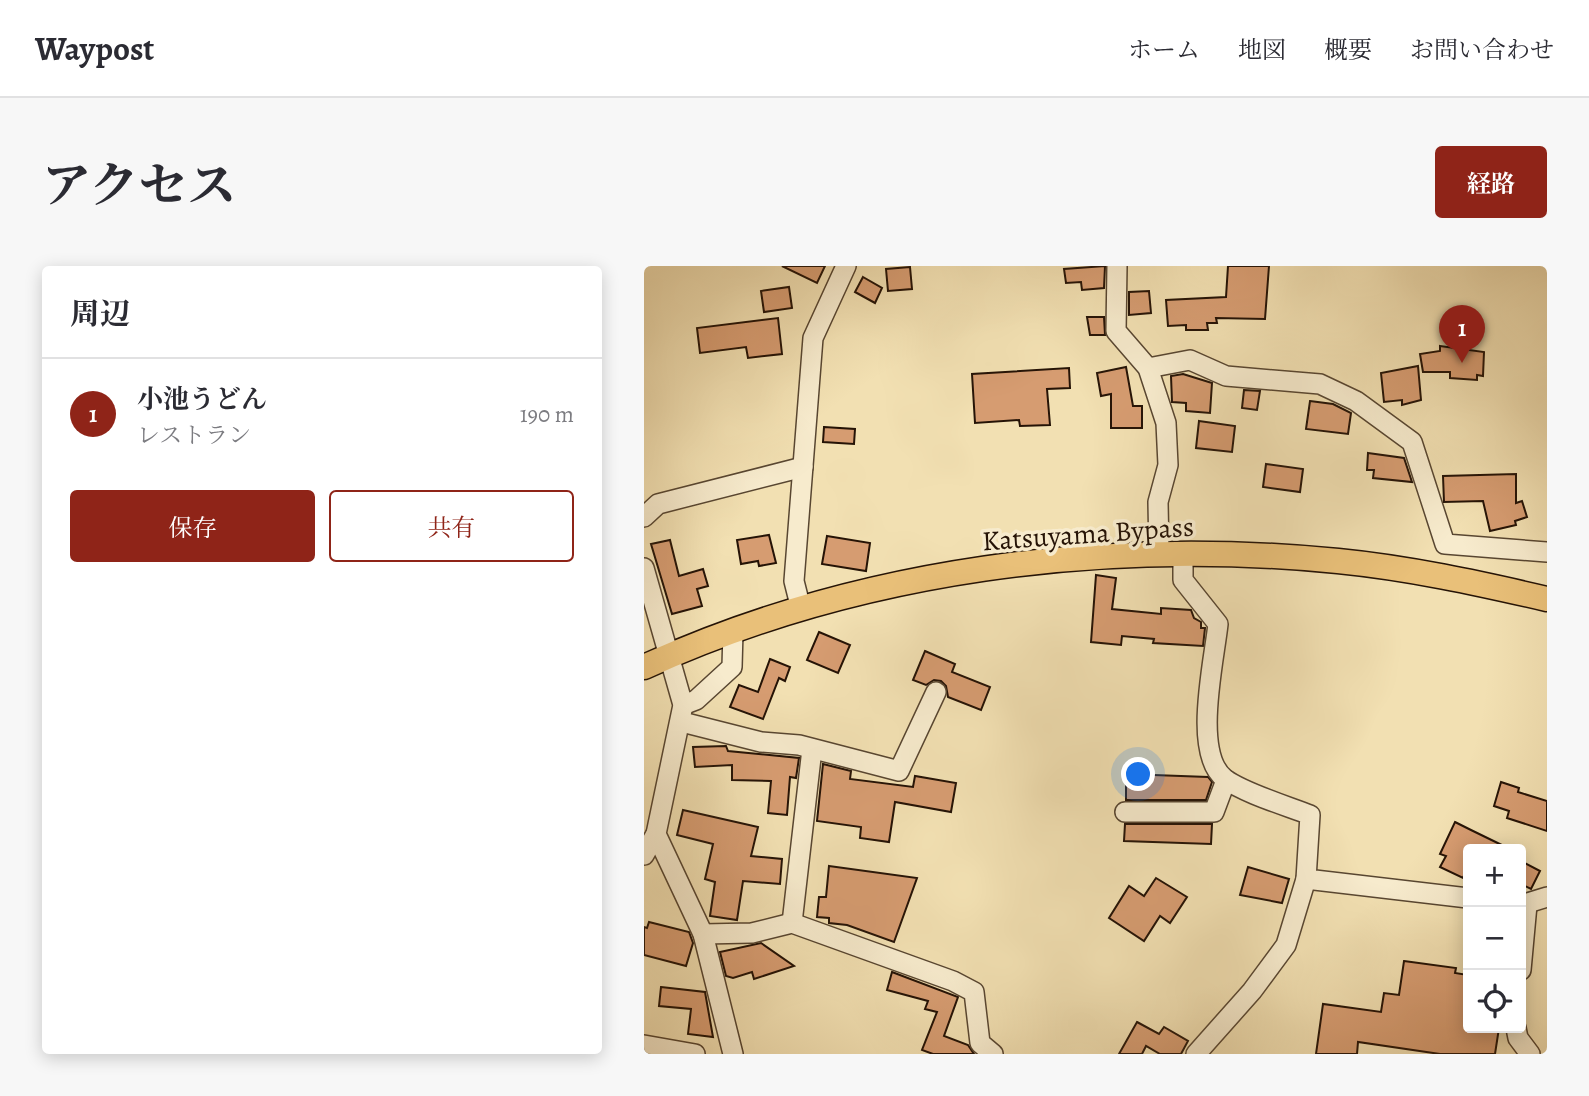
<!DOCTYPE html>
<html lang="ja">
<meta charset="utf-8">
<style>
:root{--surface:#fff;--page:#f7f7f7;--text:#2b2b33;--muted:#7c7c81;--line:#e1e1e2;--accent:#8f2418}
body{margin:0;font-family:Alegreya,"Noto Serif JP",serif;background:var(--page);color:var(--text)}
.controls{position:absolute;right:21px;bottom:21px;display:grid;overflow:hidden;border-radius:7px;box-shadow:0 4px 18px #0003}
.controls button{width:63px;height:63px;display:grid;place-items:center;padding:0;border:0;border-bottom:2px solid var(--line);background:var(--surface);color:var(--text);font:35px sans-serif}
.you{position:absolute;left:495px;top:509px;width:24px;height:24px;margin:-18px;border:5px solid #fff;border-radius:50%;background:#1a73e8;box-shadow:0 0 0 10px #1a73e833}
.badge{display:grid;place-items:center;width:46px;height:46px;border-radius:50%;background:var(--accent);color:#fff;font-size:23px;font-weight:700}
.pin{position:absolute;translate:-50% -58px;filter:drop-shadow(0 2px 4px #0008)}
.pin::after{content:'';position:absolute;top:37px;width:24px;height:21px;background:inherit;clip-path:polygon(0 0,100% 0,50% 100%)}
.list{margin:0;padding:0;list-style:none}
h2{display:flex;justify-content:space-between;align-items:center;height:91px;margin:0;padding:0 28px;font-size:30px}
h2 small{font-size:23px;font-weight:400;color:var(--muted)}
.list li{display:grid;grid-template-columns:46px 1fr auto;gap:21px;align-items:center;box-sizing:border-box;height:112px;padding:0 28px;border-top:2px solid var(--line)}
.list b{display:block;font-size:26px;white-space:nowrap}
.list p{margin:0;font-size:23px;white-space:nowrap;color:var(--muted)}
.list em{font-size:23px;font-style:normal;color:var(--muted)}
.actions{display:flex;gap:14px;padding:21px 28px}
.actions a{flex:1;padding:16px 0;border:2px solid var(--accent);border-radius:7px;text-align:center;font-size:24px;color:var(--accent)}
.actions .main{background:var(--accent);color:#fff}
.icon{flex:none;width:38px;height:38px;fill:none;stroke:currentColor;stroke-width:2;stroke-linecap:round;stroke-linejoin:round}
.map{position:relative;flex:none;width:903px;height:788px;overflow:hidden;border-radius:7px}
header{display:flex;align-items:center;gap:42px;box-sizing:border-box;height:98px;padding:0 35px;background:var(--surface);border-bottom:2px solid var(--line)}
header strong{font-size:33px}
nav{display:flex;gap:38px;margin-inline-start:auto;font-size:24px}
.intro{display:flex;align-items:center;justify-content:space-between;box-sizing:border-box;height:168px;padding:0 42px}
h1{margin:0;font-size:49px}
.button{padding:18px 32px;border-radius:7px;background:var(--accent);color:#fff;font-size:24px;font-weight:700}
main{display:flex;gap:42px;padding:0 42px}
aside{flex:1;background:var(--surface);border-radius:7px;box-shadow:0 4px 18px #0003}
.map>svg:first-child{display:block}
</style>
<header>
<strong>Waypost</strong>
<nav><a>ホーム</a><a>地図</a><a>概要</a><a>お問い合わせ</a></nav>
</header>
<div class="intro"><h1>アクセス</h1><a class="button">経路</a></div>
<main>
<aside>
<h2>周辺<small></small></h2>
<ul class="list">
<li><span class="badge">1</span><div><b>小池うどん</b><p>レストラン</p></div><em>190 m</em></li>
</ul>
<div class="actions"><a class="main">保存</a><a>共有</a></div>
</aside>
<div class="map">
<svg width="903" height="788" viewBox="0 0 903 788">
<rect width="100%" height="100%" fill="#f2e0b2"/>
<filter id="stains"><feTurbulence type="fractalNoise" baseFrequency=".00286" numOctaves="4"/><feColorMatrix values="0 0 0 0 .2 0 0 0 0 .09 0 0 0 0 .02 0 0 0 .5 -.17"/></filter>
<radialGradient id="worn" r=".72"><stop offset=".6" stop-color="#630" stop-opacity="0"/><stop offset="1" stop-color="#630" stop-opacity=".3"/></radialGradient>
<!-- building -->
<g fill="#d69c71" stroke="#251306" stroke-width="2">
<path d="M138,0h43l-8,17z"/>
<path d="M461,0l-1,22 -22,2 -1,-8 -15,1 -2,-14z"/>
<path d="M584,0h41l-4,53 -49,-1 1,5h-10l1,7h-22v-5l-18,1 -2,-26 60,-3z"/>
<path d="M266,1l2,22 -24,2 -2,-22z"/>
<path d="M219,11l19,11 -7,15 -20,-11z"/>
<path d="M145,21l3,21 -28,4 -3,-21z"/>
<path d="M505,25l2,22 -22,2v-23z"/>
<path d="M443,51h17l1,18h-15z"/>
<path d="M134,52l4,36 -34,4 -2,-11 -46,6 -3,-25z"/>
<path d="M796,80l44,6 -1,24 -6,-1v5l-27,-2v-6h-27l-3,-18 20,-3z"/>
<path d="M774,100l3,34 -19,5v-5l-18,2 -3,-29z"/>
<path d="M482,101l7,39h9v22h-31v-34l-10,2 -4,-23z"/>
<path d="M425,102l1,20 -23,1 3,36 -30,1 -1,-6 -44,3 -3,-49z"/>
<path d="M539,108l29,9 -2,30 -24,-2v-8l-14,-1 -1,-26z"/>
<path d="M600,124l16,1 -3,19 -15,-2z"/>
<path d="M666,135l23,3 18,9 -3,21 -42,-5z"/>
<path d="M555,155l36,5 -3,26 -36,-4z"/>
<path d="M180,161l31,2 -1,15 -31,-2z"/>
<path d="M724,187l36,5 8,24 -39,-4 1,-8h-7z"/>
<path d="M622,198l37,5 -3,23 -37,-5z"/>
<path d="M872,208v29l6,-2 5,16 -12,4 1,4 -26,6 -7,-30 -39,1 -1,-26z"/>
<path d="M125,269l7,28 -17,3 -1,-5 -17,3 -4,-24z"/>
<path d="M183,270l43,7 -4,28 -44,-7z"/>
<path d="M26,274l9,36 24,-7 5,17 -11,3 5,17 -30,8 -21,-70z"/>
<path d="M452,309l20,3 -4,31 49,5v-6l30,2 3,8 7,4v6h4l-2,18 -50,-3 1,-4 -32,-3 -1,9 -30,-3z"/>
<path d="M175,366l31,13 -12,28 -31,-13z"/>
<path d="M281,385l30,13 -3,8 38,15 -9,23 -33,-13 -2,-11 -5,-5 -7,-1 -8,5 -13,-5z"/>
<path d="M126,393l20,8 -5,14 -6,-3 -16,41 -33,-12 9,-22 19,7z"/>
<path d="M82,480l2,5 71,7 -3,20 -6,-1 -3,38 -19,-2 3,-32 -39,-1v-15l-37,2 -2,-20z"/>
<path d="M179,498l28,7 -1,8 63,8 2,-11 41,7 -5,29 -56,-10 -6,40 -29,-4 1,-11 -44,-6z"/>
<path d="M482,508l82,3 4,5 -6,18h-80z"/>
<path d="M857,516l18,6 -1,4 29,9v30l-40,-13 2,-7 -15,-5z"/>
<path d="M39,544l75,17 -7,29 31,3 -2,25 -37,-3 -6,39 -27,-4 5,-34 -10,-3 8,-35 -36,-9z"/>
<path d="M811,556l16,8 39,19h-42v17l-5,12 -23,-11 6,-11 -6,-2z"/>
<path d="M481,558h87l-1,20 -87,-3z"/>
<path d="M877,595l19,10 -9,18 -10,-5z"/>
<path d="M185,600l88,12 -23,64 -47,-17 -18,-2v-5l-12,-1 2,-20h7z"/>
<path d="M604,601l41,12 -7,24 -42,-8z"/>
<path d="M512,612l31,19 -17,26 -10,-7 -16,25 -35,-23 20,-32 15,10z"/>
<path d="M5,656l40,10 4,11 -7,23 -42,-11v-28l3,1z"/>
<path d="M117,677l33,23 -40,13 -2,-7 -19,6 -7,-2 -6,-24z"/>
<path d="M760,695l52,7 -1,5 13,2v53h31l-4,26h-55l-82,-12 -1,12h-41l7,-50 58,8 3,-19 15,2z"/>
<path d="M248,706l66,25 -14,39 24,9 6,9h-41l-11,-4 15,-38 -12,-3 3,-8 -41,-11z"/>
<path d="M17,721l44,5 8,45 -25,-3 3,-25 -32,-3z"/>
<path d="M493,756l22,12 5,-7 24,14 -7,13h-21l-14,-8 -4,8h-23z"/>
</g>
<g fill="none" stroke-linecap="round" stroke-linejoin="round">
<!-- minor casing -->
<g stroke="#584631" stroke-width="22">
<g id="minor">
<path d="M473,0l-1,65 32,37 18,55 2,42 -10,37 1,52"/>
<path d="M504,102l42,-8 36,16 94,8 36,17 56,41 33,102 102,8"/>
<path d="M0,251l14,-13 145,-37"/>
<path d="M539,288v26l35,44c-4,38 -26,130 7,155 19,14 62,27 85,36l-4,64 162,19"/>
<path d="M0,302l39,137 -27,129 47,100 30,120"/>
<path d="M157,343l-7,-28 19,-243 33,-72"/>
<path d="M39,439l13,-5 36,-33 1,-36"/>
<path d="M38,456l79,20 38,3 100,26 37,-79"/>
<path d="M481,546h89l12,-32"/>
<path d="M0,589l12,-21"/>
<path d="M877,639l26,-8"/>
<path d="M148,657l20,-174"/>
<path d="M59,668l49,-1 40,-10 161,58 21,11 6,51 13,11"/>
<path d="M877,704l6,-65"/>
<path d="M872,762l2,10 12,16"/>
<path d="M0,779l51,9"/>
<path d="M552,788l56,-63 34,-46 20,-66"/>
</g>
</g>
<!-- major casing -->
<g stroke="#251306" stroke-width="27">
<path id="major" d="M0,401c215,-98 461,-129 694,-106 71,7 140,22 209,38"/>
</g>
<!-- minor -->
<use href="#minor" stroke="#f7ebcd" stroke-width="19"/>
<!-- major -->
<use href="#major" stroke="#e9c079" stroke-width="24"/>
</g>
<g text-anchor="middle" stroke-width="7" stroke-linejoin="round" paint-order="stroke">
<!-- street labels -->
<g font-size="28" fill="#251306" stroke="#f7ebcd">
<text transform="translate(444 267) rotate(-4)" y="10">Katsuyama Bypass</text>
</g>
</g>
<rect width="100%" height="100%" filter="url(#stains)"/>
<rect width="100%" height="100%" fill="url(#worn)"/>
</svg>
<div class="controls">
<button>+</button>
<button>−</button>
<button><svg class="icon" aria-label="locate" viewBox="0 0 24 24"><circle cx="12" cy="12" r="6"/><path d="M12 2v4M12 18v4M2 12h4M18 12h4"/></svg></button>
</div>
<div class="you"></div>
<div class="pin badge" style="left:818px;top:97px">1</div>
</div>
</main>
